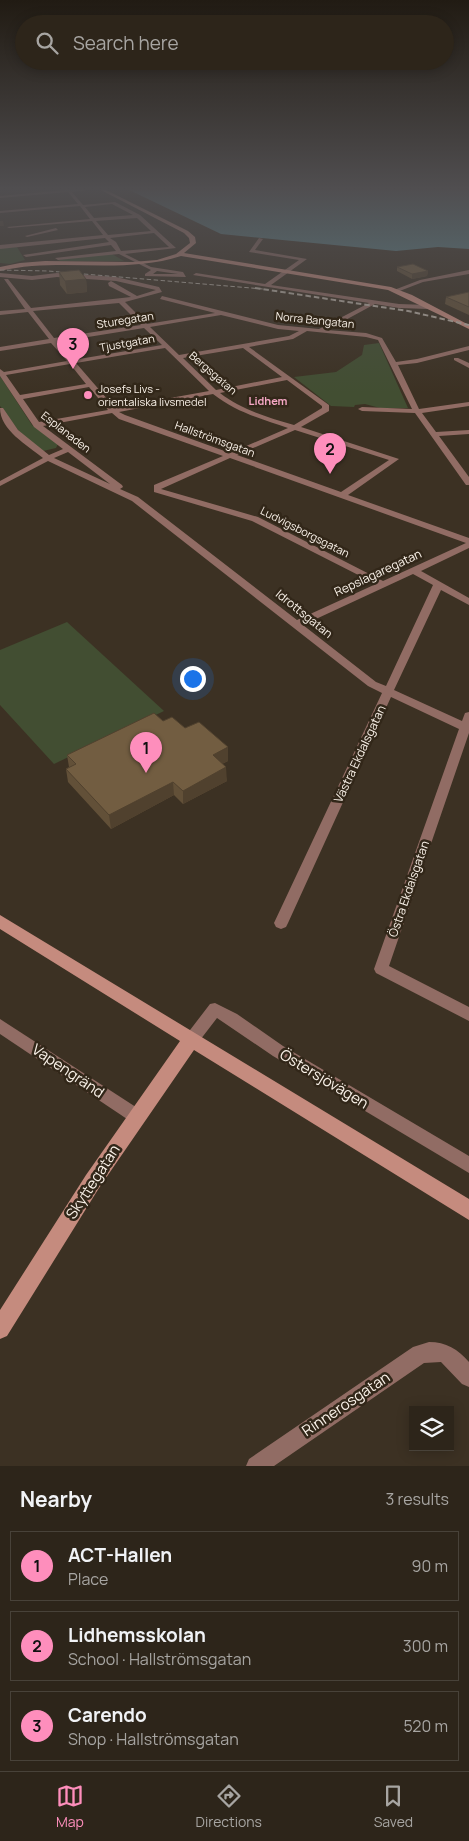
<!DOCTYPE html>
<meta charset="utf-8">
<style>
:root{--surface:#2d251a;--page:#352d23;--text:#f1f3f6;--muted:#a7a5a2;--line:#484239;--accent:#fe8ebc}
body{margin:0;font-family:Manrope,sans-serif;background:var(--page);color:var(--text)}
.controls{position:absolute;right:15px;bottom:15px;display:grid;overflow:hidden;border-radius:0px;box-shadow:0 2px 12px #0003}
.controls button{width:45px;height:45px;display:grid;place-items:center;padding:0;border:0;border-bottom:1px solid var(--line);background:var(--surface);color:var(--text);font:25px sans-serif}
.you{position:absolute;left:192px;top:678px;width:18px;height:18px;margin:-12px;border:4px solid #fff;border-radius:50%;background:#1a73e8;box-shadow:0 0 0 8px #1a73e833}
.badge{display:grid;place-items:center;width:32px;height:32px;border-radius:50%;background:var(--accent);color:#111;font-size:16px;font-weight:700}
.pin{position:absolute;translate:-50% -41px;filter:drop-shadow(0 1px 2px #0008)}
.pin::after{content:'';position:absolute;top:26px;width:18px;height:15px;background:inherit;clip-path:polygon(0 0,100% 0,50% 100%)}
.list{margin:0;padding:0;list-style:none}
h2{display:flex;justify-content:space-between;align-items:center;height:65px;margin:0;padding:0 20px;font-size:21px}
h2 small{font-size:16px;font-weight:400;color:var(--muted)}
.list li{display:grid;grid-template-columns:32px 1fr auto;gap:15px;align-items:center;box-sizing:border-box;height:70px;margin:0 10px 10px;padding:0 10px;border:1px solid var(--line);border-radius:0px}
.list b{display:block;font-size:19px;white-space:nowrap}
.list p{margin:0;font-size:16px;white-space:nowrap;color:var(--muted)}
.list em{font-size:16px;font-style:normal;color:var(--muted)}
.icon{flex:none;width:28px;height:28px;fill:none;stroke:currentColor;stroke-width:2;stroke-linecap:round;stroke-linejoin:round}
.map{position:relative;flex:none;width:469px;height:1466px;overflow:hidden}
.search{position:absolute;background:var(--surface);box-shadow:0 2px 12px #0003;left:15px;right:15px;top:15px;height:55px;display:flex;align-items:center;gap:12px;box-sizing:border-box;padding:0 18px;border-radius:28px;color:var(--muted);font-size:19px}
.sheet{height:305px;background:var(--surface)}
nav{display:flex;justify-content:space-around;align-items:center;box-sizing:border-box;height:70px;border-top:1px solid var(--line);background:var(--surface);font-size:14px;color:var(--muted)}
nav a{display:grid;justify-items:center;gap:2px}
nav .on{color:var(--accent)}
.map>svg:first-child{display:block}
</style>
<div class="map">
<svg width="469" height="1466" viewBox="0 0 469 1466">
<rect width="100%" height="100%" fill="#3c3123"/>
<!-- green -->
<g fill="#424e32">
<path d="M17,247l8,13 -15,4 -10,-1v-15z"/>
<path d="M112,254l12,7h-66l4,-2z"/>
<path d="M379,343l29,65h-28l-15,-4 -10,1 -1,2 -23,-1 -37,-29 42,-5 26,-17 2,-10z"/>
<path d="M0,376l32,49 26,19 -2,4 -13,3 -22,-17 -21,-28z"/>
<path d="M67,622l97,89 -110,53 -54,-59v-55z"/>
</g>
<!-- water -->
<path fill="#5f8b92" d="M125,188h344v61l-31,-2 -42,4 -175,-17z"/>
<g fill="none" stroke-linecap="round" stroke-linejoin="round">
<!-- street -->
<g fill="#916c64" fill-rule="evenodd">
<path d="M65,188h37l-30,4 11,13 32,-3 25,13 36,33 -51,6 26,13 32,5 3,5 -41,-1v-2l6,-4 -32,-16 -61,6 -3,-2 61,-7 -5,-6 -85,12 -3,-2 86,-13 -4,-4 -105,11v-4l103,-10 -11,-14 -83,7 -2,-1 83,-8 -10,-13 -80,7v-2l78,-7 -10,-12 -68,6v-2l66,-6zM112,204l21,11 -39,3 -9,-11zM137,218l14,13 -43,4 -12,-14zM154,233l15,14 -48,4 -5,-9 -6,-4zM157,271l21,3h-25z"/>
<path d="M56,228l2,2 -31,7 -2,-1z"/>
<path d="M259,238l4,1 -8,11 52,9 -36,26 128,19 29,1 3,2 -3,2 -29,-1 -24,-4 -48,26 39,3 16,5 14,24 21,-3 52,-13v4l-52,13 -19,2 21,44 50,-7v4l-47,7 14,19 33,-2v4l-30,2 30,41v8h-3l-51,-72 -53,-2 -4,-2 4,-2 50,2 -34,-69 -12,-3 -59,-6 -14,8 -44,8 80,58v6l-28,16 98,32 -51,36 121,43v10l-48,23 48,27v7l-28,-15 -47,100 68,31 3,-8 4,-1v21l-80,233 80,41v14l-93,-48 -2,-4 85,-240 -68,-32 -103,226 -2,4 -5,2 -5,-2 -2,-4 108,-230 -14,-7 -236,-185 -84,-40 -48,25v-5l43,-23c-16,-13 -43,-28 -43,-50h3l15,22 31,25 14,-6 -29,-22 -34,-51v-7l4,3 63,-11 -16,-18 -51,8v-4l49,-8 -21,-27 -28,3v-4l25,-2 -21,-30h4l23,29 100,-11 -22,-11 -1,-3 3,-2 26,15 19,-6 -40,-9 -59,-4 -25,3 -32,-3v-4l32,3 25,-3 59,4 43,10 3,5 -37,10 22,22 68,-11 -55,-14 2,-3 116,29 41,4 50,-26 -176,-28 3,-2 69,11 34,-24 -50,-8zM119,303l22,22 -87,13 -21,-27zM221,315l57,14 21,2 -10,5 -110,19 -29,-28zM144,328l18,17 -89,15 -16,-18zM165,348l44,43 -94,17 -39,-45zM243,348l39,29 -66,13 -33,-32zM70,364l16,20 -66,11 -14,-20zM287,380l35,26v2l-28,17c-27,-8 -52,-15 -74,-32zM89,387l19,23 -69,12 -16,-23zM213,394c23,18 48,25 75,34l-58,25 -105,-38 -6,-3zM112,413l7,6 104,37 -69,29v7l98,29 124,63 -79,36 -159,-123 -18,-8 3,-2 -1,-2 -79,-59zM295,430l94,30 -48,32 -104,-37zM68,452l42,32 -56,-26zM230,458l236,85 -83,38 -125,-64 -97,-28zM413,574l20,11 -47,101 -10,-4 -73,-57z"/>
<path d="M469,270v4l-46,8 -26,10 -3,-2 26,-10z"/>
<path d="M454,358h4l11,5v5l-15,-8z"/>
<path d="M215,1003l22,11 46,32 186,110v17l-196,-117 -56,-38 -20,26 -5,2 -5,-2 -3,-5 3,-5 23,-30z"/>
<path d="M0,1019l142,92 2,5 -2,5 -6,3 -6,-3 -130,-87z"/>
<path d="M429,1342c17,0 29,7 40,20v25l-7,-3 -21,-22 -17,1 -150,103h-28l3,-7 164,-112z"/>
</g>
<!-- secondary -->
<g fill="#c58b7e" fill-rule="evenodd">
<path d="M97,188h5l86,43 7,6 1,6 -12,10 207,34 21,8 57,30v4l-81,-39 -207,-34c-59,19 -121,1 -181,15v-4l20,-4 25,-2 87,1 25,-2 19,-6 14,-11 -1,-5 -5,-5z"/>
<path d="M0,915l469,284v21l-275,-170 -95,138 -92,148 -7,3v-29l86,-135 94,-134 -180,-112z"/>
</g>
<!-- rail-far1 -->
<path stroke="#b4aba0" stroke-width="1" stroke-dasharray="4.5 2.5" stroke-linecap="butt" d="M0,270l48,1 215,18"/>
<!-- rail -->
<path stroke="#b4aba0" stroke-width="2" stroke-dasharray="5.5 3" stroke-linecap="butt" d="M255,288l153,23 61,14"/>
</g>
<!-- wall -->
<g fill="#625038">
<path d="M397,267l31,4 -1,5 -15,3 -15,-8z"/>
<path d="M59,272l27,7 1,13 -20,2 -7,-9z"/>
<path d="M469,292v23l-24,-11 1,-7z"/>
<path d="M163,721l22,7 43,33 -6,3 5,17 -44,23 -9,-9 -63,34 -43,-47 -2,-13 3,-2 -2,-12z"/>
</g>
<!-- shaded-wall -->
<g fill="#50412e">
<path d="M0,221h3l1,5h-4z"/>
<path d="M428,271l-1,5 -15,3v-5z"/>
<path d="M86,279l1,13 -20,2 -2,-13z"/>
<path d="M228,747v14l-15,7v-13z"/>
<path d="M226,767l1,14 -44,23v-13z"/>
<path d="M173,782l1,13 -63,34 -2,-14z"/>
</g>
<!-- building -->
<g fill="#725d41" stroke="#50412e">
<path d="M413,264l15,7 -16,3 -15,-7z"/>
<path d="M79,270l7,9 -21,2 -6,-9z"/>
<path d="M469,292v15l-23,-10z"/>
<path d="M154,713l9,8 9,-4 13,11 14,-6 29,25 -15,8 13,12 -43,24 -10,-9 -64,33 -43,-46 10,-5 -9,-9z"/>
</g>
<!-- sky -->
<linearGradient id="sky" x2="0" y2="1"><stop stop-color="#211b13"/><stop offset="0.48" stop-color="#504e50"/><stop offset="1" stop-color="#504e50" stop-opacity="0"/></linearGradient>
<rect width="469" height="393" fill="url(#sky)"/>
<!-- markers -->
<circle fill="#fe8ebc" stroke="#322719" stroke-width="2" cx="88" cy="395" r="5"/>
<g text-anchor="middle" stroke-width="5" stroke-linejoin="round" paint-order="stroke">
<!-- far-street labels -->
<g font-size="11" fill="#faf2e9" stroke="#322719">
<text transform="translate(125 320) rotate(-9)" y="4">Sturegatan</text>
<text transform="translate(315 320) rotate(6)" y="4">Norra Bangatan</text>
<text transform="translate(127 343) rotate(-10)" y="4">Tjustgatan</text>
<text transform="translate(213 373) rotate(41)" y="4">Bergsgatan</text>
<text transform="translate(66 432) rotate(38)" y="4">Esplanaden</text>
<text transform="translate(215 439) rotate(20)" y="4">Hallströmsgatan</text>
<text transform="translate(305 532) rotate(27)" y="4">Ludvigsborgsgatan</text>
</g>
<!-- far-poi labels -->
<g font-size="11" fill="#faf2e9" stroke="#322719" text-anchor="start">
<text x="98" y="393">Josefs Livs -<tspan x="98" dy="13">orientaliska livsmedel</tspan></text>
</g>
<!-- far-neighbourhood labels -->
<g font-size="11" font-weight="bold" fill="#f7a8c6" stroke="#322719">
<text x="268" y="405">Lidhem</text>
</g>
<!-- street labels -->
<g font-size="12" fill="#faf2e9" stroke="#322719">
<text transform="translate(378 573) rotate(-25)" y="4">Repslagaregatan</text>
<text transform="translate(304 614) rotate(39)" y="4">Idrottsgatan</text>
<text transform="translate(360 754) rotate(-65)" y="4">Västra Ekdalsgatan</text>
<text transform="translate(409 889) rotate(-71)" y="4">Östra Ekdalsgatan</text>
</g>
<!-- near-street labels -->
<g font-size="15" fill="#faf2e9" stroke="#322719">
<text transform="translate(68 1071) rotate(34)" y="5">Vapengränd</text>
<text transform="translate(324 1079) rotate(31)" y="5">Östersjövägen</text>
<text transform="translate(93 1182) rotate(-57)" y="5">Skyttegatan</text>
<text transform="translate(346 1404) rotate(-34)" y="5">Rinnerosgatan</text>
</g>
</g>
</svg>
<div class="controls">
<button><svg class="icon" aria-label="layers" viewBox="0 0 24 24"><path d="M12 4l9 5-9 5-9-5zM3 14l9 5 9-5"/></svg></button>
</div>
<div class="you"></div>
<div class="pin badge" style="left:146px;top:773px">1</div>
<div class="pin badge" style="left:330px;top:474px">2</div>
<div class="pin badge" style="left:73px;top:369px">3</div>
<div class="search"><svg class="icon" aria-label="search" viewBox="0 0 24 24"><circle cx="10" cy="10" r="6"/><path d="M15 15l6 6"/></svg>Search here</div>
</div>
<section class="sheet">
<h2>Nearby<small>3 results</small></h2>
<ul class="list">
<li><span class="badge">1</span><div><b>ACT-Hallen</b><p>Place</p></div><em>90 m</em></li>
<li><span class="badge">2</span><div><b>Lidhemsskolan</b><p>School · Hallströmsgatan</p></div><em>300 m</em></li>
<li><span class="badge">3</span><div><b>Carendo</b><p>Shop · Hallströmsgatan</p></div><em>520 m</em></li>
</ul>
</section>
<nav>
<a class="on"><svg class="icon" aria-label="map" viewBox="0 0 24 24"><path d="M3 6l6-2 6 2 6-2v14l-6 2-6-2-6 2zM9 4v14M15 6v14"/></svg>Map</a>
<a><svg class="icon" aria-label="directions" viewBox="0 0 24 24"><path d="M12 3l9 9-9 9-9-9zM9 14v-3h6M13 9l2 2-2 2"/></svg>Directions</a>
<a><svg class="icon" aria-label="saved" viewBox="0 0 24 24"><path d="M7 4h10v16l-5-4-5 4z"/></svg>Saved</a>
</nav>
